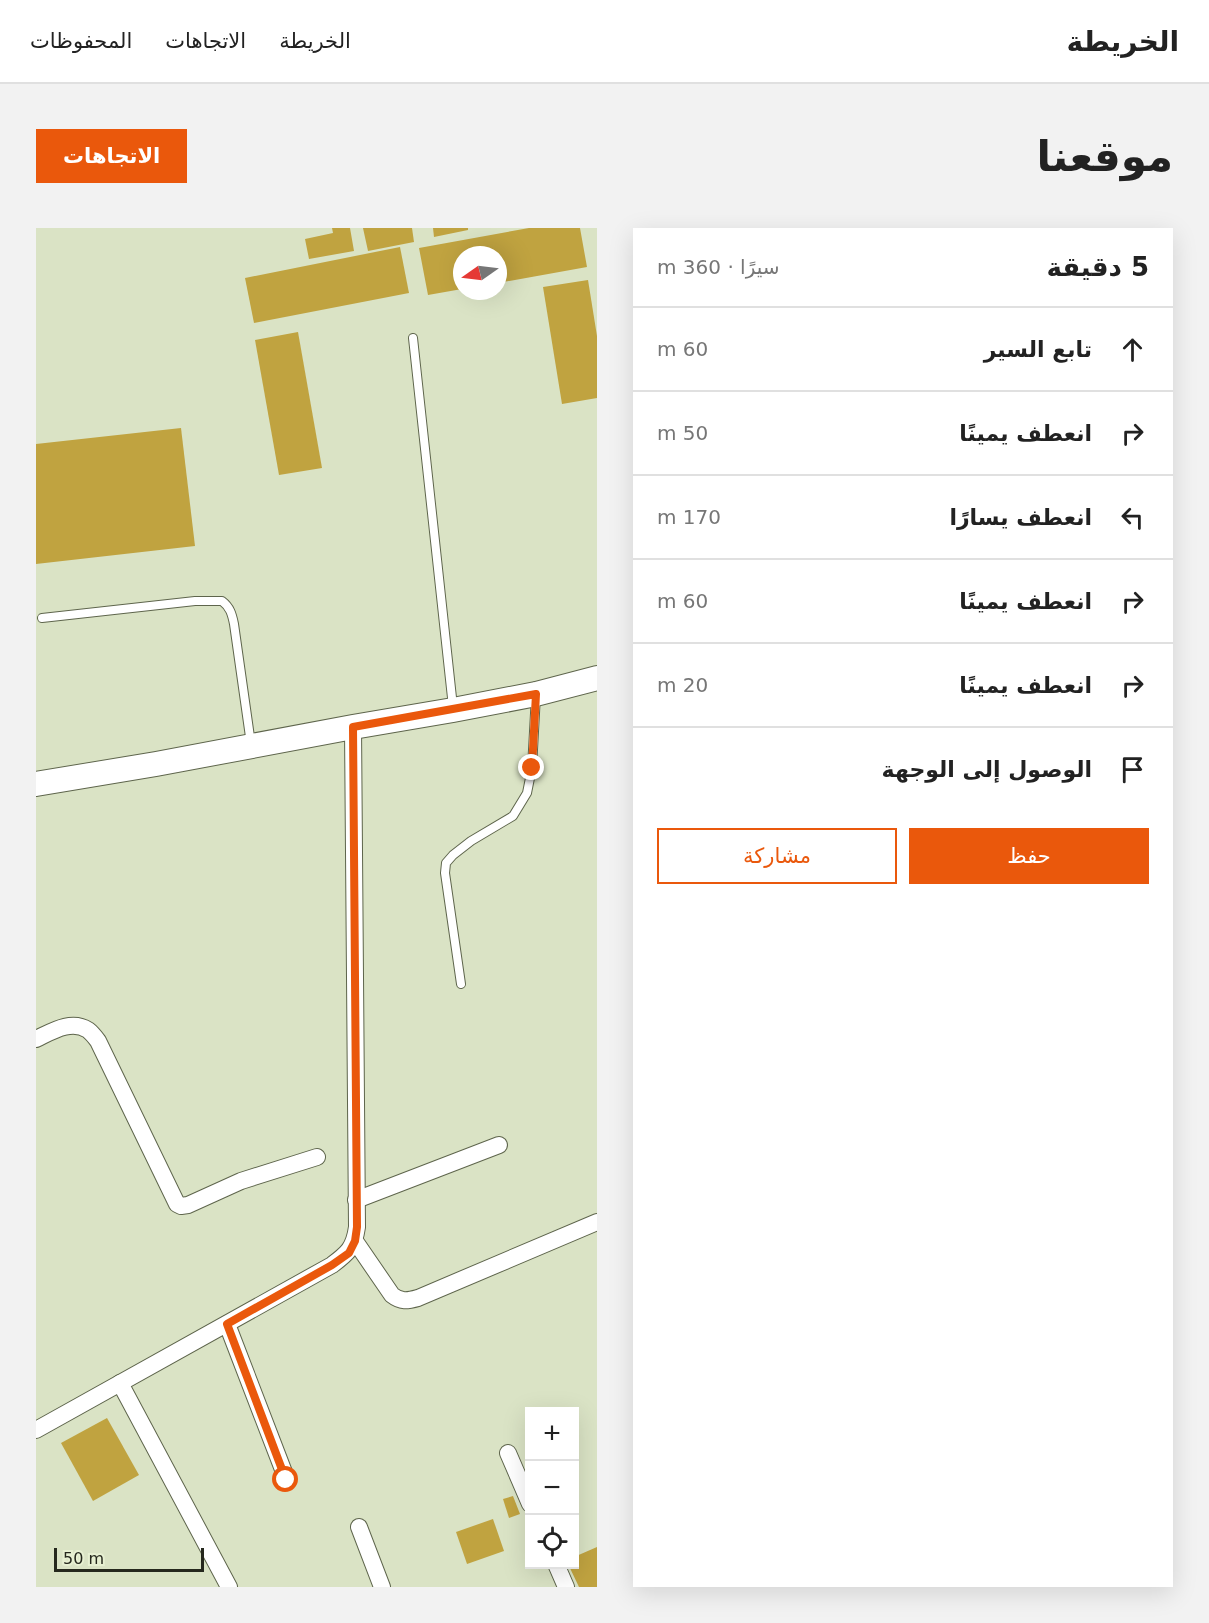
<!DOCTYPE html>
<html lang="ar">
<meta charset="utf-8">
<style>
:root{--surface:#fff;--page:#f2f2f2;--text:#222;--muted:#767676;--line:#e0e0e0;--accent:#ea580c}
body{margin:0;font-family:"DejaVu Sans","Noto Sans Arabic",sans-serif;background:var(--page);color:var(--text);direction:rtl}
.controls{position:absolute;right:18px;bottom:18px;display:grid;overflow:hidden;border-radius:0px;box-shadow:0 6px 24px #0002}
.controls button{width:54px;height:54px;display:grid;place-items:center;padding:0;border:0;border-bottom:2px solid var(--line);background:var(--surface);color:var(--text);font:30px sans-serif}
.compass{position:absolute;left:417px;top:18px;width:54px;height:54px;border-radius:50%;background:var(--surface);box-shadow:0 6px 24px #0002;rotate:256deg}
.scale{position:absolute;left:18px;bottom:15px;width:150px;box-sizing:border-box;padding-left:6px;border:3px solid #25281d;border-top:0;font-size:16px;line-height:21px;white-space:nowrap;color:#25281d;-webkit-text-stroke:4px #e7f0d2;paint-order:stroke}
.stop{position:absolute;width:18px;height:18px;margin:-14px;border:4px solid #ea580c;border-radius:50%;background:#fff}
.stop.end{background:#ea580c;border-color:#fff;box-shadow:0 2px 6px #0008}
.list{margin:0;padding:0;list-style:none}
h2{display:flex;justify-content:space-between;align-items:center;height:78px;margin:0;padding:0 24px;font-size:26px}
h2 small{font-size:20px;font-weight:400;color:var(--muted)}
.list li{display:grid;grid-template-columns:39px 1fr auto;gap:18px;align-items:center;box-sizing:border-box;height:84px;padding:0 24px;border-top:2px solid var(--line)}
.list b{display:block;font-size:22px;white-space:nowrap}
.list em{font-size:20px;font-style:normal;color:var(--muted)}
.actions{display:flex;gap:12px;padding:18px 24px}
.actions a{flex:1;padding:14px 0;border:2px solid var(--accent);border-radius:0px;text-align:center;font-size:21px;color:var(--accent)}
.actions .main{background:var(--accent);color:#fff}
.icon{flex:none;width:33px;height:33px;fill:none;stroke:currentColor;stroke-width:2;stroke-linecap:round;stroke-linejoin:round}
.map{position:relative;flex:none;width:561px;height:1359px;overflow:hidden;direction:ltr;border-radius:0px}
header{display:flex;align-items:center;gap:36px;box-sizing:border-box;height:84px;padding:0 30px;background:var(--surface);border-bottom:2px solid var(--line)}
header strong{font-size:28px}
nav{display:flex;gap:33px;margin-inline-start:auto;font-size:21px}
.intro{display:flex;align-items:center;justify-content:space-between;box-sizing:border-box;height:144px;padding:0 36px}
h1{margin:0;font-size:42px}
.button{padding:15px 27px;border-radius:0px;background:var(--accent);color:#fff;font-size:21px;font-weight:700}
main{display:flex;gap:36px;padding:0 36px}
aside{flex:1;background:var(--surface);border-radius:0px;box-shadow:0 6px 24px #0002}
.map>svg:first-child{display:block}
</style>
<header>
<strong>الخريطة</strong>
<nav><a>الخريطة</a><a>الاتجاهات</a><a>المحفوظات</a></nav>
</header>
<div class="intro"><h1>موقعنا</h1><a class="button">الاتجاهات</a></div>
<main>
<aside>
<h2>5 دقيقة<small>سيرًا · 360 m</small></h2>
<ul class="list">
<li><svg class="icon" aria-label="ahead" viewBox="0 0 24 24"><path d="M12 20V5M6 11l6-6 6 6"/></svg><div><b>تابع السير</b></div><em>60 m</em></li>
<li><svg class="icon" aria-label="right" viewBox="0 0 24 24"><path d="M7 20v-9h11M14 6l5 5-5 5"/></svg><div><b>انعطف يمينًا</b></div><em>50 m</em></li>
<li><svg class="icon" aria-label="left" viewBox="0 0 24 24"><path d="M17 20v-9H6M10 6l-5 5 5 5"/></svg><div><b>انعطف يسارًا</b></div><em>170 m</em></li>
<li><svg class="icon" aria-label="right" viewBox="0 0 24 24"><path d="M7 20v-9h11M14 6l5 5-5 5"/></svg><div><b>انعطف يمينًا</b></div><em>60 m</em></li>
<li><svg class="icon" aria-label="right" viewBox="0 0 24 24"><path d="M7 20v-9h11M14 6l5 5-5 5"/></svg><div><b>انعطف يمينًا</b></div><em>20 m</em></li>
<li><svg class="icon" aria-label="arrive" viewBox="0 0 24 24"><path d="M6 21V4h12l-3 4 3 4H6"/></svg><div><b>الوصول إلى الوجهة</b></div></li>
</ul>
<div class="actions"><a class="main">حفظ</a><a>مشاركة</a></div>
</aside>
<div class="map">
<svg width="561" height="1359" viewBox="0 0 561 1359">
<rect width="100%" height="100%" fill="#dae3c5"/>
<!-- building -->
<g fill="#c0a340">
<path d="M296,0h18l4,23 -45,8 -4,-20 28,-6z"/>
<path d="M327,0h49l2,14 -46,9z"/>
<path d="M397,0h35v2l-34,7z"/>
<path d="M493,0h51l7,39 -89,16v-28h-36v34l-34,6 -9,-47z"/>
<path d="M364,19l9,46 -155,30 -9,-45z"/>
<path d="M552,52l9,56v62l-35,6 -19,-117z"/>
<path d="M262,104l24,136 -43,7 -24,-135z"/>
<path d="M145,200l14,118 -159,18v-120z"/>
<path d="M71,1190l32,57 -46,26 -32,-58z"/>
<path d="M477,1268l7,18 -11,4 -6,-19z"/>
<path d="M457,1291l11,32 -37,13 -11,-32z"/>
<path d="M561,1319v40h-18l-11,-23h6v-7z"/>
</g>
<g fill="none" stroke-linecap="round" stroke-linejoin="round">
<!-- service casing -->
<g stroke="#5e654c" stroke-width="10">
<g id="service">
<path d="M377,110l40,369"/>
<path d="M6,390l153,-17h27c8,6 10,13 12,23l17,120"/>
<path d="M425,756l-16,-111 1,-10 7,-8 18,-14 42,-25 14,-23 5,-25 4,-73"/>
</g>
</g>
<!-- minor casing -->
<g stroke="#5e654c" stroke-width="18">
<g id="minor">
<path d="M0,811c15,-7 35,-20 52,-9 4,3 7,7 10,11l79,163 4,2 7,-1 53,-24 76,-24"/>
<path d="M320,972l143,-55"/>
<path d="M319,1013l37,54c9,7 15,6 26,3l179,-76"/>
<path d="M191,1096l60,156"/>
<path d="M84,1155l109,204"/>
<path d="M0,1202l296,-165c16,-12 22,-17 25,-38l-4,-500"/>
<path d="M472,1225l22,51"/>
<path d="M323,1299l23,60"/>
<path d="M520,1336l10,23"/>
</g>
</g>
<!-- secondary casing -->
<g stroke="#5e654c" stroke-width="26">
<path id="secondary" d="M0,556l120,-20 197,-37 100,-17 83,-16 61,-16"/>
</g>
<!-- service -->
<use href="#service" stroke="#fff" stroke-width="8"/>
<!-- minor -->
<use href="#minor" stroke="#fff" stroke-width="16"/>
<!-- secondary -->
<use href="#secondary" stroke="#fff" stroke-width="24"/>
</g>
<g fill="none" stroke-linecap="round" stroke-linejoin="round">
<!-- route -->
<path stroke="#ea580c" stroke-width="8" d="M250,1252l-59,-156 105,-59 17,-12 6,-12 2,-14 -4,-500 183,-33 -4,74"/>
</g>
</svg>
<div class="controls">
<button>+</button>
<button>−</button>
<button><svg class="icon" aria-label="locate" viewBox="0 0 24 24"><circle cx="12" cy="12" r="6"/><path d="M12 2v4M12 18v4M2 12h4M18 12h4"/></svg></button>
</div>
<svg class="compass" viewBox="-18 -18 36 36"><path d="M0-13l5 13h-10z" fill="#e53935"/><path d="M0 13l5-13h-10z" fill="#767676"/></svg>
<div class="scale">50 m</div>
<div class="stop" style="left:250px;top:1252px"></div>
<div class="stop end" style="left:496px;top:540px"></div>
</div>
</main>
